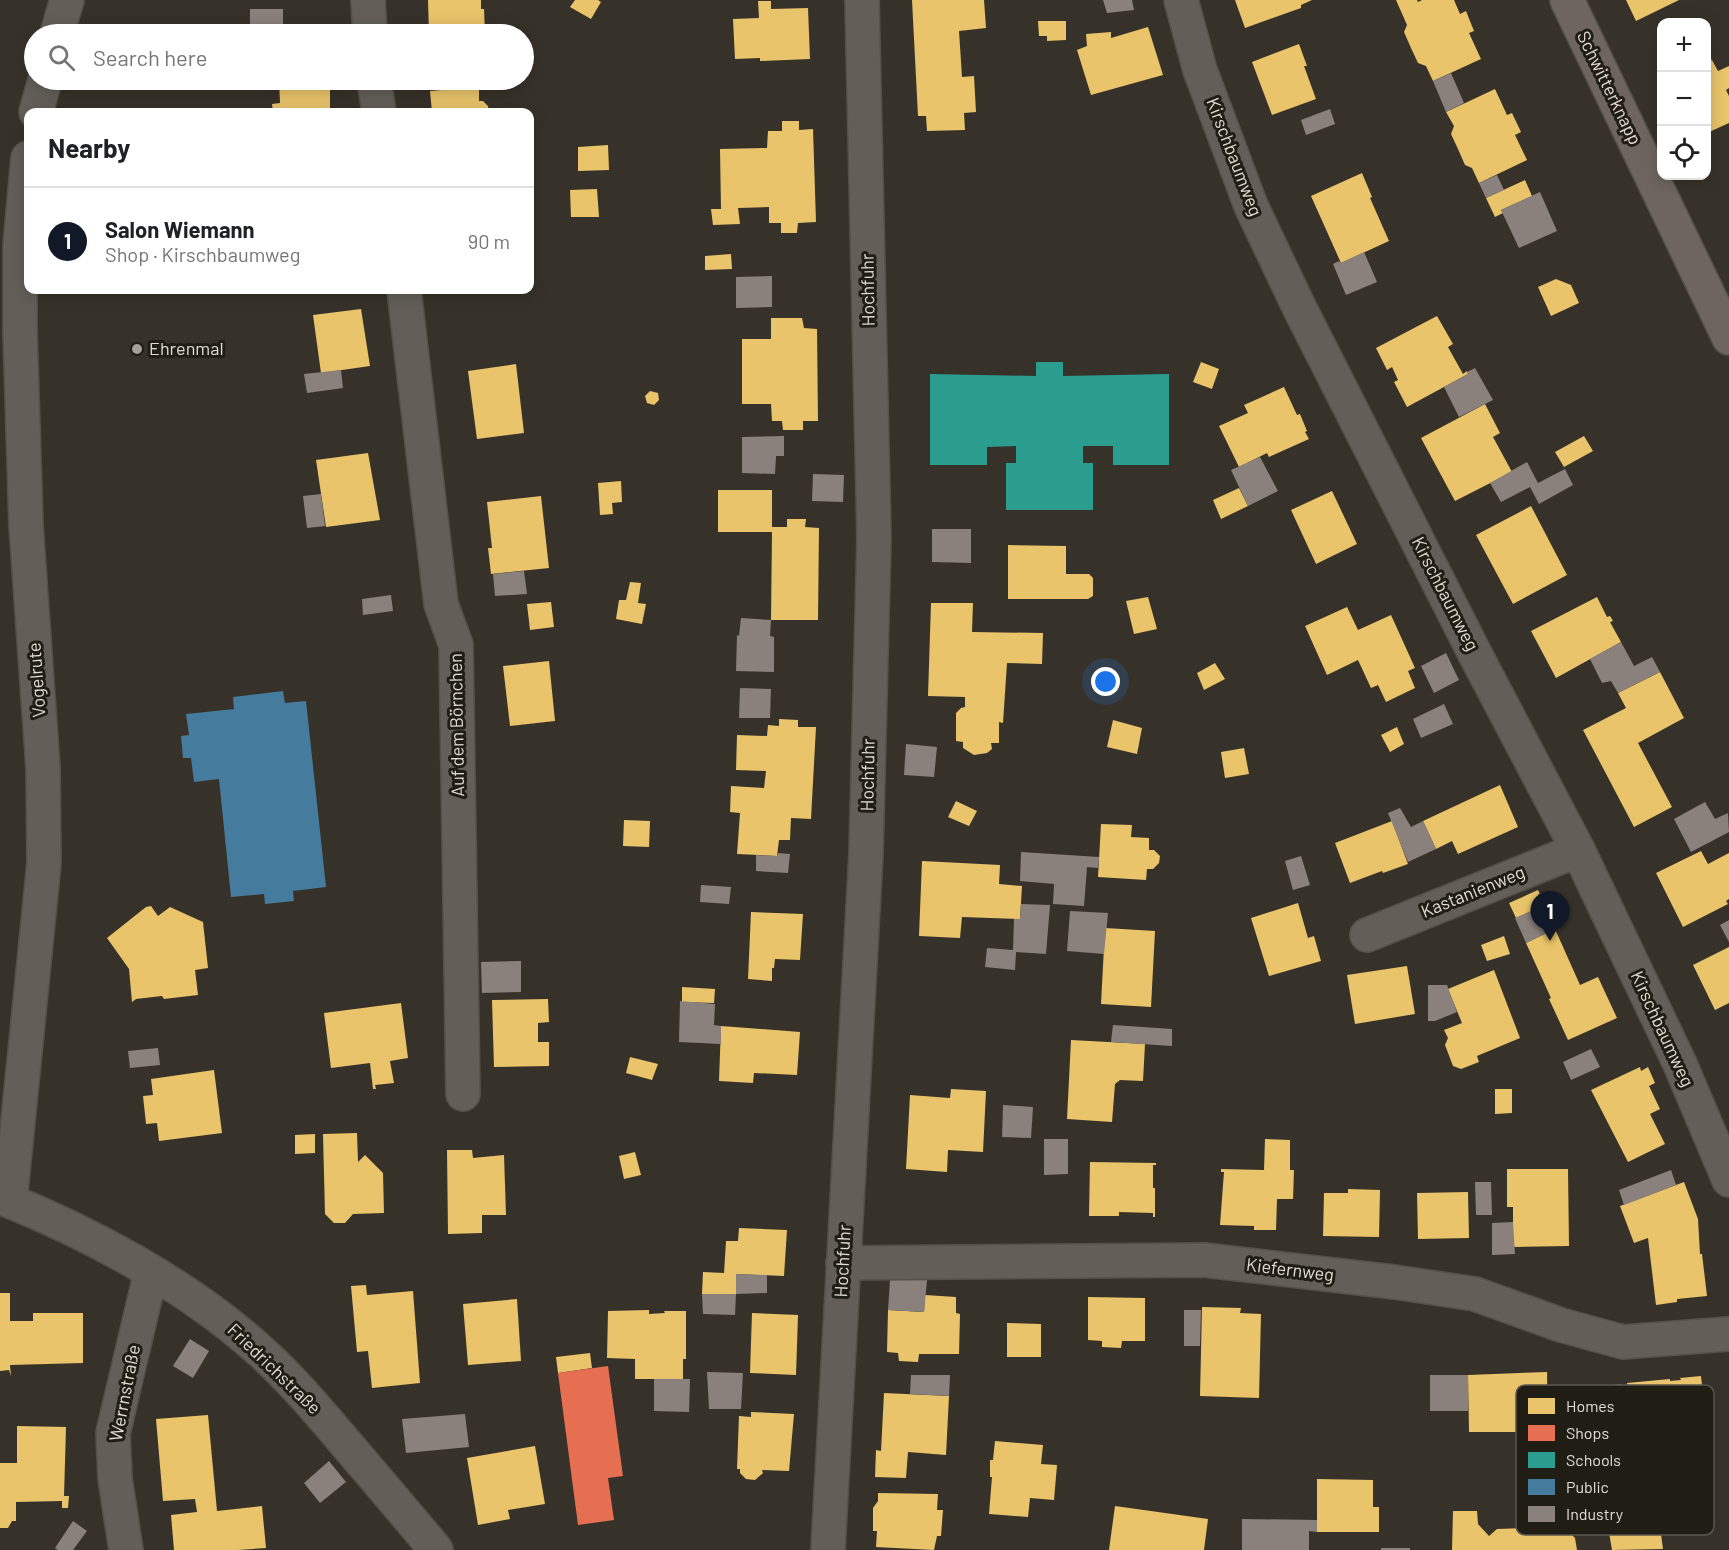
<!DOCTYPE html>
<meta charset="utf-8">
<style>
:root{--surface:#fff;--page:#f6f6f6;--text:#202124;--muted:#757577;--line:#e0e0e0;--accent:#111827}
body{margin:0;font-family:Barlow,sans-serif;background:var(--page);color:var(--text)}
.controls{position:absolute;right:18px;top:18px;display:grid;overflow:hidden;border-radius:12px;box-shadow:0 3px 15px #0003}
.controls button{width:54px;height:54px;display:grid;place-items:center;padding:0;border:0;border-bottom:2px solid var(--line);background:var(--surface);color:var(--text);font:30px sans-serif}
.you{position:absolute;left:1106px;top:682px;width:21px;height:21px;margin:-15px;border:4px solid #fff;border-radius:50%;background:#1a73e8;box-shadow:0 0 0 9px #1a73e833}
.badge{display:grid;place-items:center;width:39px;height:39px;border-radius:50%;background:var(--accent);color:#fff;font-size:20px;font-weight:700}
.pin{position:absolute;translate:-50% -50px;filter:drop-shadow(0 2px 3px #0008)}
.pin::after{content:'';position:absolute;top:32px;width:21px;height:18px;background:inherit;clip-path:polygon(0 0,100% 0,50% 100%)}
.list{margin:0;padding:0;list-style:none}
h2{display:flex;justify-content:space-between;align-items:center;height:78px;margin:0;padding:0 24px;font-size:26px}
h2 small{font-size:20px;font-weight:400;color:var(--muted)}
.list li{display:grid;grid-template-columns:39px 1fr auto;gap:18px;align-items:center;box-sizing:border-box;height:108px;padding:0 24px;border-top:2px solid var(--line)}
.list b{display:block;font-size:22px;white-space:nowrap}
.list p{margin:0;font-size:20px;white-space:nowrap;color:var(--muted)}
.list em{font-size:20px;font-style:normal;color:var(--muted)}
.icon{flex:none;width:33px;height:33px;fill:none;stroke:currentColor;stroke-width:2;stroke-linecap:round;stroke-linejoin:round}
.map{position:relative;flex:none;width:1729px;height:1550px;overflow:hidden}
.search{position:absolute;background:var(--surface);box-shadow:0 3px 15px #0003;left:24px;top:24px;width:510px;height:66px;display:flex;align-items:center;gap:15px;box-sizing:border-box;padding:0 21px;border-radius:33px;color:var(--muted);font-size:22px}
.panel{position:absolute;background:var(--surface);box-shadow:0 3px 15px #0003;left:24px;top:108px;width:510px;height:186px;border-radius:12px}
.map>svg:first-child{display:block}
</style>
<div class="map">
<svg width="1729" height="1550" viewBox="0 0 1729 1550">
<rect width="100%" height="100%" fill="#373229"/>
<!-- homes -->
<g fill="#e9c46a">
<path d="M428,0h53v9h3l1,25h-56z"/>
<path d="M575,0h23l3,2 -10,17 -21,-12z"/>
<path d="M912,0h72l2,28 -27,3 3,46 12,-1 2,36 -12,1 1,17 -38,1 -1,-15h-8z"/>
<path d="M1235,0h77l-11,5v3l-56,20z"/>
<path d="M1396,0h21l1,2 4,-2h32l6,14 6,-3 8,20 -5,2 12,26 -48,22 -7,-15 -8,-3 -7,-15 -7,-16 3,-7z"/>
<path d="M1626,0h53l-43,21z"/>
<path d="M758,1h13v8l37,-1 2,51 -50,2v-3l-25,1 -2,-40 26,-1z"/>
<path d="M1038,21h28v19l-19,1v-5h-8z"/>
<path d="M1148,27l15,48 -72,20 -14,-45 10,-4 -1,-12 25,-2v6z"/>
<path d="M1299,44l8,22h-3l12,33 -44,16 -20,-53z"/>
<path d="M1712,60l6,11 11,-5v22l-3,2 3,6v27l-22,10v-70z"/>
<path d="M279,80h51v32h-57l-1,-8 8,-1z"/>
<path d="M479,87v14h4l5,5 1,6h-57l-2,-21z"/>
<path d="M1495,89l12,26 5,-2 9,19 -6,3 12,25 -48,23 -7,-15 -7,-3 -7,-16 -7,-15 3,-8 -8,-14z"/>
<path d="M782,121h17v9l14,-1 3,93 -18,1 -1,10h-16v-10h-12v-16l-31,1 2,16 -27,1 -2,-16h10l-1,-60 47,-1 1,-17h14z"/>
<path d="M608,145l1,25 -31,1v-24z"/>
<path d="M1362,173l10,24 -2,1 19,43 -48,22 -30,-67z"/>
<path d="M1525,180l7,16 -31,14 2,3 -8,4 -9,-19z"/>
<path d="M597,189l2,28h-28l-1,-27z"/>
<path d="M731,254l1,15 -27,1v-14z"/>
<path d="M1556,279l15,6 8,18 -28,13 -13,-29z"/>
<path d="M361,309l9,57 -49,7 -8,-58z"/>
<path d="M1437,316l16,28 -5,3 15,27 4,-3 1,3 -61,33 -13,-25 4,-2 -6,-13 -5,3 -11,-22z"/>
<path d="M771,318h31l2,10 13,1 1,92h-15v9h-20l-1,-9h-10l-1,-17h-29v-65h29z"/>
<path d="M1201,362l18,7 -7,20 -19,-7z"/>
<path d="M516,364l8,69 -47,6 -9,-68z"/>
<path d="M1284,387l13,28 3,-1 7,17 -2,1 4,7 -40,18 -2,-4 -28,14 -20,-41 29,-13 -4,-8z"/>
<path d="M650,391l8,2 1,7 -5,5 -7,-2 -2,-7z"/>
<path d="M1485,404l15,29 -7,4 19,35 -57,29 -34,-63z"/>
<path d="M1584,436l9,15 -29,16 -9,-15z"/>
<path d="M368,453l12,67 -54,7 -10,-67z"/>
<path d="M621,481l1,21 -10,1 1,11 -13,1 -2,-32z"/>
<path d="M1239,488l9,18 -27,13 -8,-19z"/>
<path d="M718,490h54v37h15v-8h19l-1,8 14,1 -1,92h-47l1,-88h-54z"/>
<path d="M1332,491l25,53 -41,20 -25,-54z"/>
<path d="M541,496l8,72 -58,6 -3,-26h4l-5,-46z"/>
<path d="M1531,506l36,69 -54,29 -37,-69z"/>
<path d="M1008,545l58,1v28h23l4,4v18l-5,3h-80z"/>
<path d="M630,582l11,1 -3,20 8,1 -4,20 -26,-5 3,-19h7z"/>
<path d="M1148,597l9,32 -23,5 -8,-33z"/>
<path d="M1597,597l10,20 3,-1 3,5 -3,1 11,20 -65,36 -25,-47z"/>
<path d="M551,602l3,25 -24,3 -3,-26z"/>
<path d="M931,603h42l-1,29 71,1 -1,31 -35,-1 -4,60 -4,-1v21h-8l1,6 -5,4 -13,2 -11,-7v-6l-7,-1v-28l5,-5 4,-1v-10l-37,-1z"/>
<path d="M1347,607l11,23 33,-15 24,53 -7,3 7,17 -29,14 -8,-17 -7,3 -13,-28 -31,15 -22,-49z"/>
<path d="M549,661l6,60 -45,5 -7,-60z"/>
<path d="M1215,663l10,16 -21,11 -7,-17z"/>
<path d="M1660,672l24,46 -46,25 34,64 -38,20 -51,-97 43,-22 -8,-15z"/>
<path d="M779,719l19,1v7h18l-5,92 -20,-1 -1,22h-11l-2,16 -40,-2 3,-41 -10,-1 1,-26 33,2 2,-17 -30,-1 1,-35 30,1 1,-11 11,1z"/>
<path d="M1113,720l29,8 -5,26 -30,-7z"/>
<path d="M1397,727l7,17 -14,8 -9,-17z"/>
<path d="M1244,748l5,26 -24,4 -4,-26z"/>
<path d="M1500,785l18,42 -60,27 -6,-13 -16,8 -13,-28z"/>
<path d="M956,801l21,10 -8,15 -21,-9z"/>
<path d="M624,820l26,1 -1,26 -26,-1z"/>
<path d="M1392,821l16,43 -25,9 -1,-2 -32,12 -15,-40z"/>
<path d="M1101,824l31,1 -1,12 18,1v12h5l6,6 -1,7 -6,6h-6l-1,11 -48,-3z"/>
<path d="M1701,851l7,13 21,-11v46l-3,2 2,3 -45,23 -27,-54z"/>
<path d="M922,861l78,4 -1,19 23,2 -2,33 -58,-2 -2,21 -41,-2z"/>
<path d="M1538,890l7,15 -29,13 -7,-15z"/>
<path d="M1298,903l10,35 6,-2 7,25 -52,15 -18,-58z"/>
<path d="M151,906l7,10 12,-9 33,15 5,46 -13,2 3,25 -34,4 -2,-3 -26,3 -4,3 -3,-33 -22,-31 39,-31z"/>
<path d="M751,912l52,2 -3,46 -25,-1 -1,9h-2v13l-24,-2z"/>
<path d="M1105,928l50,3 -4,76 -50,-3z"/>
<path d="M1555,929l25,56 18,-8 19,41 -49,22 -19,-41 2,-1 -25,-55z"/>
<path d="M1504,936l6,18 -23,7 -6,-16z"/>
<path d="M1729,947v56l-14,7 -22,-45z"/>
<path d="M1407,966l8,48 -60,10 -8,-49z"/>
<path d="M1494,970l26,68 -43,18 2,6 -18,7 -8,-3 -8,-21 3,-7 -4,-8 18,-7 -14,-34z"/>
<path d="M682,987l33,2 -1,14 -32,-1z"/>
<path d="M548,999l1,23 -11,1v19h11v24l-55,1 -2,-67z"/>
<path d="M401,1003l7,55 -18,3 4,22 -19,2 1,4h-3l-3,-26 -39,5 -7,-55z"/>
<path d="M721,1026l79,6 -3,43 -43,-2 -1,10 -34,-2z"/>
<path d="M1071,1040l74,4 -2,37 -23,-1 -5,4 -3,38 -45,-3z"/>
<path d="M630,1057l28,7 -6,16 -26,-7z"/>
<path d="M1640,1067l1,4 7,-4 7,16 -6,3 11,23 -10,5 15,30 -37,18 -37,-72z"/>
<path d="M214,1070l8,63 -63,8 -2,-18 -11,1 -3,-28 10,-1 -2,-16z"/>
<path d="M951,1089l35,2 -3,61 -35,-2 -1,22 -41,-3 4,-74 40,3z"/>
<path d="M1495,1089h17v24l-17,1z"/>
<path d="M357,1133l1,29 7,-7 18,18 1,40 -31,1 -8,9h-11l-9,-9 -2,-80z"/>
<path d="M315,1134v19l-20,1v-19z"/>
<path d="M1265,1139l25,1v30h4l-1,29h-16l-1,31h-22v-4l-34,-1 4,-53h-3v-3l43,1z"/>
<path d="M447,1150h25l1,8 31,-3 2,60h-24v18l-34,1z"/>
<path d="M635,1152l6,23 -17,4 -5,-23z"/>
<path d="M1090,1162l66,1v2h-3v23h2v29h-2v-4l-34,-1v4h-30z"/>
<path d="M1507,1169h61l1,77 -56,1v-40h-6z"/>
<path d="M1684,1182l14,37 2,35h2l5,42 -30,3v3l-21,3 -8,-67 -14,5 -14,-37z"/>
<path d="M1348,1189l32,1 -1,47 -56,-1 1,-43h24z"/>
<path d="M1468,1192l1,46 -51,1 -1,-46z"/>
<path d="M739,1228l48,2 -3,46 -48,-2v20h-34l1,-22 21,1 2,-32h12z"/>
<path d="M366,1285l1,10 46,-4 7,92 -48,5 -4,-37 -11,1 -6,-66z"/>
<path d="M0,1293h10v28h23v-8h50v50l-73,2 1,11 -2,-6 -9,1z"/>
<path d="M925,1295l31,2v16l4,1 -1,40h-40l-1,8 -19,-1 -1,-8 -11,-1 1,-42 36,2z"/>
<path d="M1088,1297l57,1v43h-23l-1,7 -19,-1v-6l-14,-1z"/>
<path d="M517,1299l4,62 -53,4 -5,-61z"/>
<path d="M1202,1307l39,1 -1,5 21,1 -2,84 -59,-2z"/>
<path d="M649,1310v4l16,-1 -1,-2h22v48h-3v20h-48v-20l-28,-1 1,-47z"/>
<path d="M752,1313l46,2 -2,60 -46,-2z"/>
<path d="M1007,1323l34,1v33h-34z"/>
<path d="M590,1353l2,15 -34,5 -2,-16z"/>
<path d="M1547,1372l1,60h-79l-1,-57z"/>
<path d="M1701,1376l8,76 -28,3 -3,-29 -47,5 -4,-48 43,-4v2l11,-1 -1,-2z"/>
<path d="M884,1393l65,3 -3,59 -38,-3 -2,26 -31,-1 1,-27 5,1z"/>
<path d="M751,1412l43,2 -5,57 -27,-1 1,3 -8,7 -9,-1 -6,-6v-4h-3l2,-53 12,1z"/>
<path d="M208,1415l9,96 45,-5 4,42 -28,2h-64l-3,-35 26,-3 -2,-13 -32,2 -7,-82z"/>
<path d="M17,1426l49,1 -2,69h5l-1,12h-6v-7l-46,1v19h-4l-4,7h-8v-65h17z"/>
<path d="M995,1441l48,4 -2,19 16,1 -3,35 -24,-2 -2,19 -39,-3 3,-37h-2v-17h3z"/>
<path d="M535,1446l10,58 -37,6 2,9 -32,6 -11,-67z"/>
<path d="M1317,1479l56,1v27h6v25h-62z"/>
<path d="M1653,1484l3,20 20,-3 4,22 -20,3 3,23 -51,1 -10,-59z"/>
<path d="M878,1493l60,1 -1,16h6l-2,26h-4l-3,14 -58,-3 1,-16h-4v-23l5,-7z"/>
<path d="M1115,1506l93,13 -4,31h-95z"/>
<path d="M1453,1511h24l1,13 11,12 8,-7 31,-1v-5l11,1 6,4 19,-1 11,11 2,12h-125z"/>
</g>
<!-- shops -->
<path fill="#e76f51" d="M608,1366l15,110 -15,2 6,42 -36,5 -20,-152z"/>
<!-- schools -->
<path fill="#2a9d8f" d="M1036,362h27v14l106,-2v91h-56v-19h-30v17h10v47h-87v-47h10v-17l-29,1v18h-57v-91l106,2z"/>
<!-- public -->
<path fill="#457b9d" d="M283,691l2,12 21,-2 20,186 -33,4 1,10 -29,3 -1,-10 -33,3 -12,-118 -25,3 -3,-24h-8l-2,-22 8,-1 -3,-21 48,-5 -1,-12z"/>
<!-- industry -->
<g fill="#8a817c">
<path d="M1103,0h29l2,10 -27,3z"/>
<path d="M250,9h33v20l-33,-1z"/>
<path d="M1706,49l6,11 -6,3z"/>
<path d="M1451,73l13,30 -18,9 -13,-31z"/>
<path d="M1330,109l5,15 -29,11 -5,-15z"/>
<path d="M1497,175l7,15 -18,8 -7,-15z"/>
<path d="M1540,192l17,39 -38,17 -18,-38z"/>
<path d="M1364,252l13,30 -31,13 -13,-31 6,-3 2,2z"/>
<path d="M772,276v31l-36,1v-31z"/>
<path d="M1475,368l18,32 -34,17 -15,-30 24,-13 -1,-2z"/>
<path d="M341,370l2,18 -36,5 -3,-19z"/>
<path d="M784,436v20h-8l-1,18 -33,-1v-36z"/>
<path d="M1260,457l18,34 -30,15 -17,-36z"/>
<path d="M1527,462l11,21 27,-14 8,16 -34,19 -9,-17 -29,15 -11,-19z"/>
<path d="M813,474l31,1 -1,27 -31,-1z"/>
<path d="M321,494l4,32 -18,2 -4,-32z"/>
<path d="M932,529h39v34l-39,-1z"/>
<path d="M524,571l3,23 -32,2 -2,-22z"/>
<path d="M391,595l2,16 -30,4 -1,-16z"/>
<path d="M741,618l30,2 -1,16 4,1v35l-38,-1 1,-36 2,1z"/>
<path d="M1621,642l13,24 18,-9 8,15 -42,21 -7,-12 -9,2 -12,-24z"/>
<path d="M1446,653l13,27 -25,13 -13,-27z"/>
<path d="M740,688l31,1 -1,29h-31z"/>
<path d="M1444,704l9,20 -32,14 -8,-19z"/>
<path d="M906,744l31,3 -3,30 -30,-2z"/>
<path d="M1705,802l10,17 13,-6 1,19 -38,20 -17,-33z"/>
<path d="M1400,808l11,19 12,-6 13,28 -28,13 -20,-49z"/>
<path d="M1021,852l78,5 -1,11 -11,-1 -3,39 -31,-2 1,-20 -34,-3z"/>
<path d="M778,853l12,1 -2,19 -32,-2v-16l21,1z"/>
<path d="M1301,856l9,29 -17,5 -8,-29z"/>
<path d="M701,885l30,2 -2,17 -29,-2z"/>
<path d="M1021,904l29,1 -4,49 -30,-2 -1,18 -30,-3 2,-19 26,2 1,-31h6z"/>
<path d="M1545,905l10,24 -29,14 -11,-25z"/>
<path d="M1070,911l38,2 -4,41 -37,-3z"/>
<path d="M1729,920v22l-9,-17z"/>
<path d="M521,961v31l-39,1 -1,-31z"/>
<path d="M1428,985h19l10,27 -22,9h-7z"/>
<path d="M680,1001l35,3 -1,21 7,1v18l-42,-2z"/>
<path d="M1113,1025l59,4v17l-61,-4z"/>
<path d="M158,1048l2,17 -30,3 -2,-17z"/>
<path d="M1591,1049l9,18 -29,13 -8,-18z"/>
<path d="M1003,1105l30,2 -2,31 -29,-1z"/>
<path d="M1044,1139h24v35l-24,1z"/>
<path d="M1671,1170l5,15 -52,20 -5,-15z"/>
<path d="M1475,1182h16l1,33h-16z"/>
<path d="M1513,1222l2,32 -23,1v-32z"/>
<path d="M736,1274l31,1v18l-31,1z"/>
<path d="M890,1280h37l-3,32 -36,-2z"/>
<path d="M702,1294h34l-1,21 -32,-1z"/>
<path d="M1184,1310h17l-1,36h-16z"/>
<path d="M190,1339l19,12 -16,27 -20,-12z"/>
<path d="M707,1372l36,1 -2,36h-32z"/>
<path d="M911,1375h39l-1,21 -39,-2z"/>
<rect x="1430" y="1375" width="38" height="36"/>
<path d="M654,1379h36l-1,33 -35,-1z"/>
<path d="M1622,1384l3,44 -37,4 -9,-44z"/>
<path d="M465,1414l4,33 -63,6 -4,-34z"/>
<path d="M329,1461l17,21 -26,21 -16,-20z"/>
<path d="M1242,1519l75,1v12l-8,-1v19h-67z"/>
<path d="M73,1521l14,10 -14,19h-15l-3,-2z"/>
<rect x="1381" y="1548" width="29" height="2"/>
</g>
<g fill="none" stroke-linecap="round" stroke-linejoin="round">
<!-- minor casing -->
<g stroke="#555048" stroke-width="36">
<g id="minor">
<path d="M368,0l2,34"/>
<path d="M1181,0l19,70 51,136 48,101 175,345 104,198 102,214 49,116"/>
<path d="M57,34l10,-34"/>
<path d="M374,80l5,32"/>
<path d="M36,112l9,-32"/>
<path d="M404,290l37,314 15,41 7,449"/>
<path d="M1367,935l211,-85"/>
<path d="M0,1197c88,35 187,88 258,152 33,29 61,63 90,97 29,34 59,69 88,104"/>
<path d="M10,1201l34,-338 -1,-95 -17,-243 -6,-194v-85l8,-88"/>
<path d="M843,1263l361,-3 190,22 81,12 86,31 62,17 106,-8"/>
<path d="M126,1550l-11,-72 -2,-45 38,-161"/>
<path d="M828,1550l38,-697 8,-315 -12,-538"/>
</g>
</g>
<!-- major casing -->
<g stroke="#555048" stroke-width="36">
<path id="major" d="M1567,0l162,338"/>
</g>
<!-- minor -->
<use href="#minor" stroke="#635f58" stroke-width="33"/>
<!-- major -->
<use href="#major" stroke="#6e665e" stroke-width="33"/>
</g>
<!-- markers -->
<circle fill="#a6a097" stroke="#201d15" stroke-width="2" cx="137" cy="349" r="6"/>
<g text-anchor="middle" stroke-width="6" stroke-linejoin="round" paint-order="stroke">
<!-- street labels -->
<g font-size="18" fill="#e2dcd2" stroke="#201d15">
<text transform="translate(1609 88) rotate(64)" y="6">Schwitterknapp</text>
<text transform="translate(1234 157) rotate(69)" y="6">Kirschbaumweg</text>
<text transform="translate(868 290) rotate(-91)" y="6">Hochfuhr</text>
<text transform="translate(1445 594) rotate(63)" y="6">Kirschbaumweg</text>
<text transform="translate(37 680) rotate(-94)" y="6">Vogelrute</text>
<text transform="translate(457 725) rotate(-91)" y="6">Auf dem Börnchen</text>
<text transform="translate(868 775) rotate(-89)" y="6">Hochfuhr</text>
<text transform="translate(1473 892) rotate(-22)" y="6">Kastanienweg</text>
<text transform="translate(1662 1029) rotate(65)" y="6">Kirschbaumweg</text>
<text transform="translate(843 1261) rotate(-87)" y="6">Hochfuhr</text>
<text transform="translate(1290 1270) rotate(7)" y="6">Kiefernweg</text>
<text transform="translate(274 1369) rotate(44)" y="6">Friedrichstraße</text>
<text transform="translate(125 1393) rotate(-79)" y="6">Werrnstraße</text>
</g>
<!-- poi labels -->
<g font-size="18" fill="#e2dcd2" stroke="#201d15" text-anchor="start">
<text x="149" y="355">Ehrenmal</text>
</g>
</g>
<!-- legend -->
<rect x="1516" y="1385" width="198" height="150" rx="9" fill="#201d15" stroke="#5a564e" stroke-width="1.5"/>
<rect x="1528" y="1398" width="27" height="16" fill="#e9c46a"/>
<rect x="1528" y="1425" width="27" height="16" fill="#e76f51"/>
<rect x="1528" y="1452" width="27" height="16" fill="#2a9d8f"/>
<rect x="1528" y="1479" width="27" height="16" fill="#457b9d"/>
<rect x="1528" y="1506" width="27" height="16" fill="#8a817c"/>
<g font-size="16" fill="#e2dcd2">
<text x="1566" y="1412">Homes</text>
<text x="1566" y="1439">Shops</text>
<text x="1566" y="1466">Schools</text>
<text x="1566" y="1493">Public</text>
<text x="1566" y="1520">Industry</text>
</g>
</svg>
<div class="controls">
<button>+</button>
<button>−</button>
<button><svg class="icon" aria-label="locate" viewBox="0 0 24 24"><circle cx="12" cy="12" r="6"/><path d="M12 2v4M12 18v4M2 12h4M18 12h4"/></svg></button>
</div>
<div class="you"></div>
<div class="pin badge" style="left:1550px;top:941px">1</div>
<div class="search"><svg class="icon" aria-label="search" viewBox="0 0 24 24"><circle cx="10" cy="10" r="6"/><path d="M15 15l6 6"/></svg>Search here</div>
<section class="panel">
<h2>Nearby<small></small></h2>
<ul class="list">
<li><span class="badge">1</span><div><b>Salon Wiemann</b><p>Shop · Kirschbaumweg</p></div><em>90 m</em></li>
</ul>
</section>
</div>
